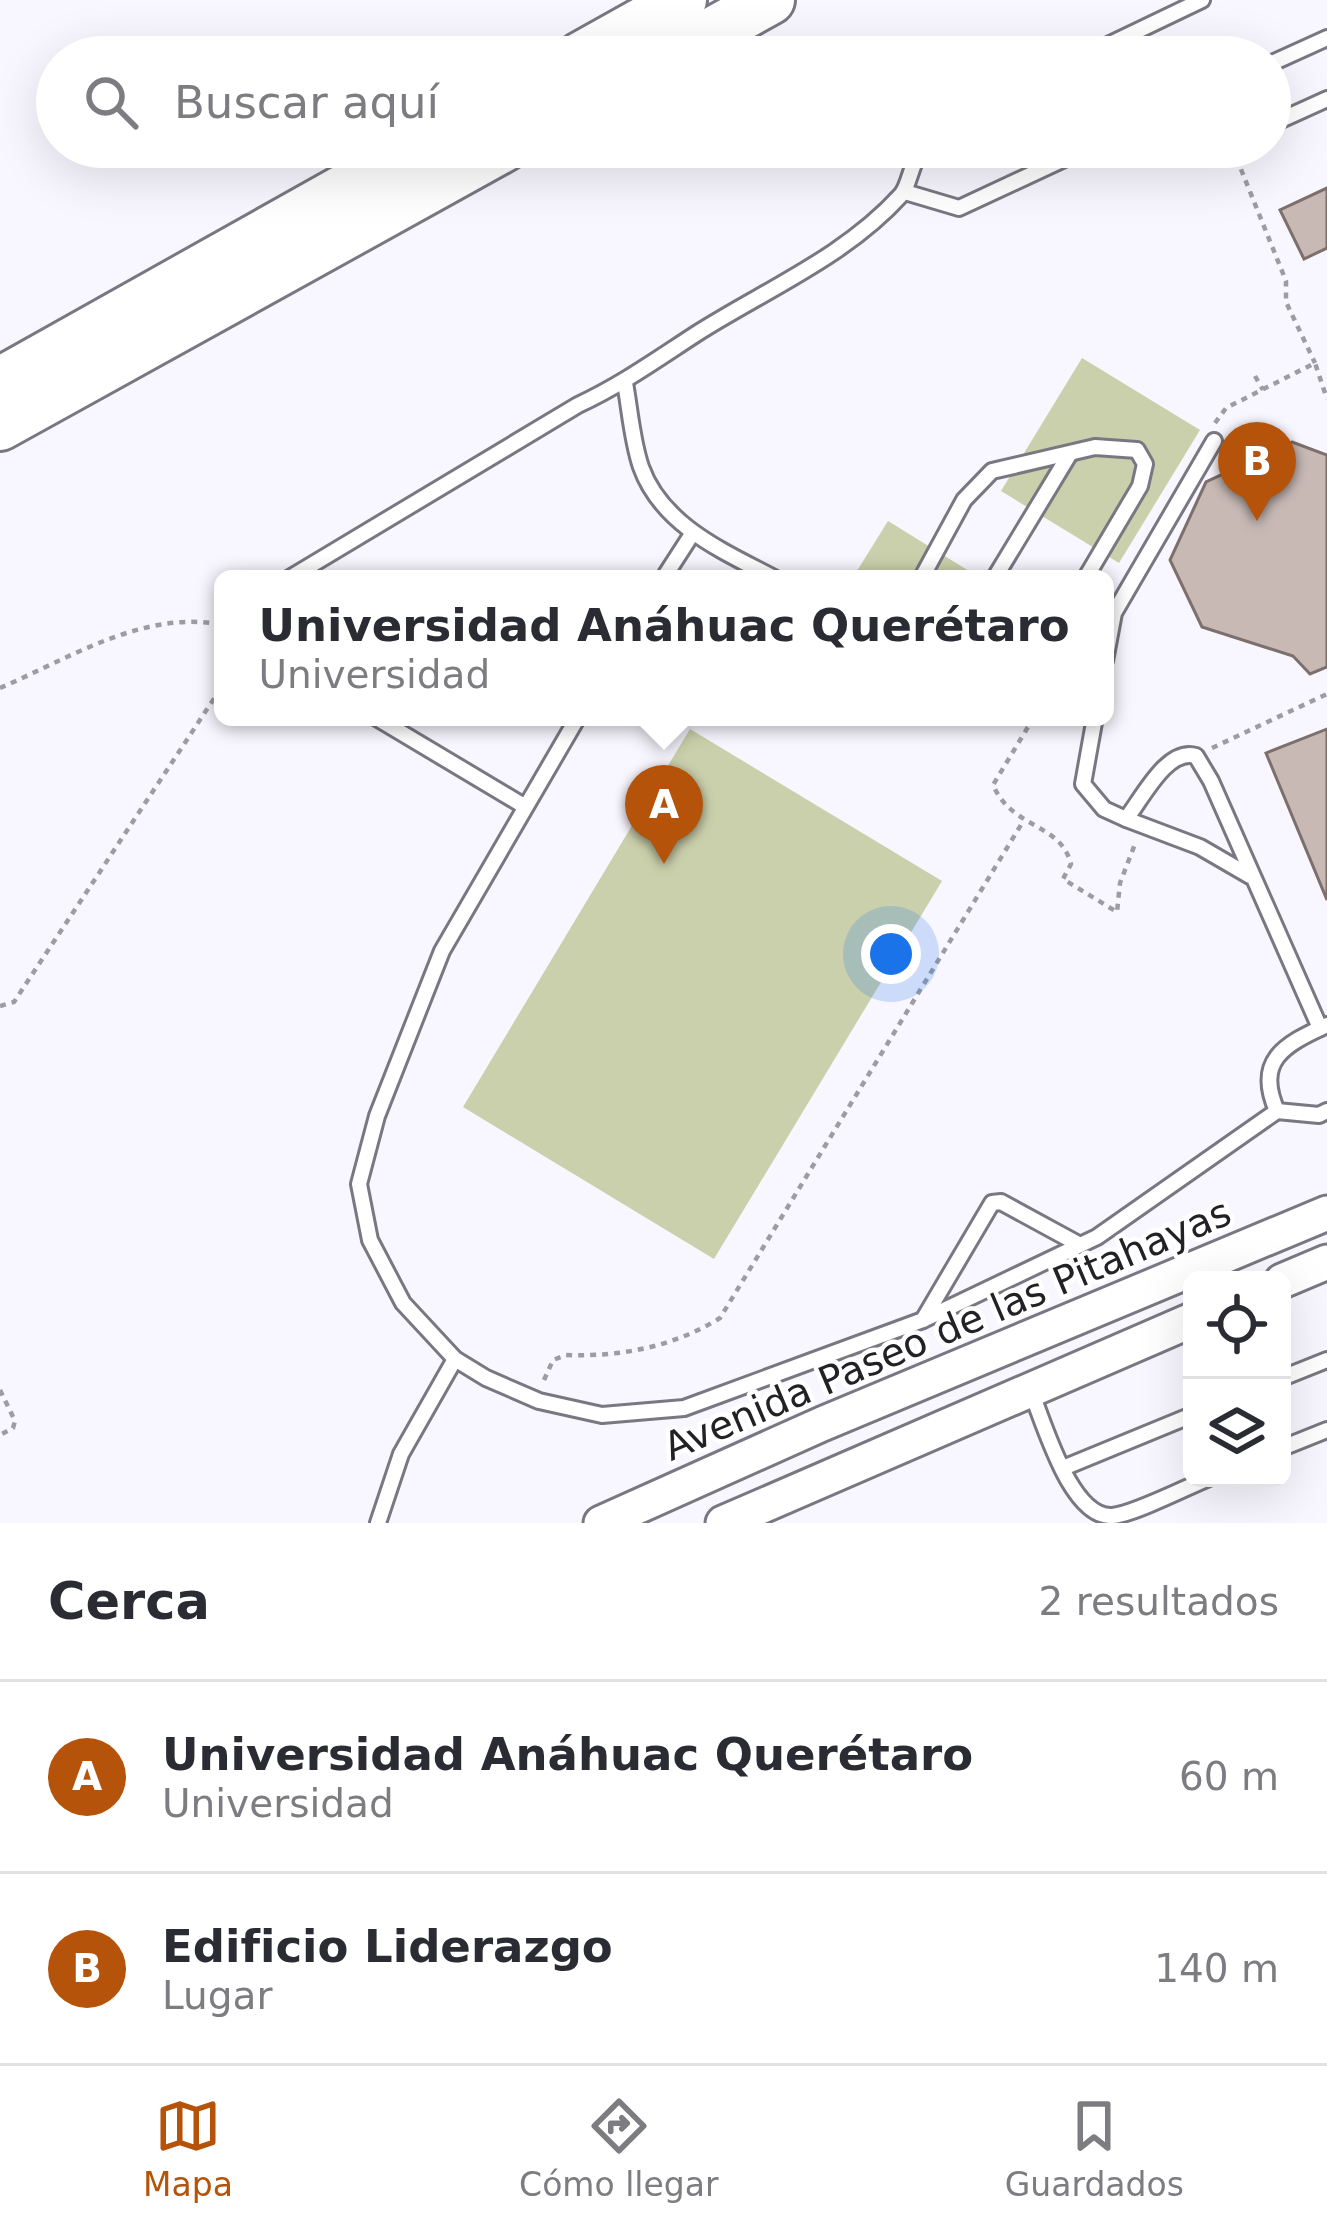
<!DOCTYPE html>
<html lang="es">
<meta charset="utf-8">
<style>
:root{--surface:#fff;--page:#f2f2f3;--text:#2b2b33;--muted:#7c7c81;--line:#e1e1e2;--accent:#b45309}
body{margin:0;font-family:"DejaVu Sans",sans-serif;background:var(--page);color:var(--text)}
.controls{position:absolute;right:36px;bottom:36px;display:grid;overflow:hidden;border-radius:18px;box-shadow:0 12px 48px #0002}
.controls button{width:108px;height:108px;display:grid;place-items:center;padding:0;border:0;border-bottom:3px solid var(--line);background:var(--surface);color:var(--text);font:60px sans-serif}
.you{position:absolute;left:891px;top:954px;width:42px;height:42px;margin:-30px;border:9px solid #fff;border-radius:50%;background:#1a73e8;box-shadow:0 0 0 18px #1a73e833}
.badge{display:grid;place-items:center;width:78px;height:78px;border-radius:50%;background:var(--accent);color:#fff;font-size:39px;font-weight:700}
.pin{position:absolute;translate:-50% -99px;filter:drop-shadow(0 3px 6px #0008)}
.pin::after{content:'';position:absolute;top:63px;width:42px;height:36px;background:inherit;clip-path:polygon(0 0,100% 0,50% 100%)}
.popup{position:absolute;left:214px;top:570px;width:900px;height:156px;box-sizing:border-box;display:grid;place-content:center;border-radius:18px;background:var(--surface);filter:drop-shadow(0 3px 9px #0005);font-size:39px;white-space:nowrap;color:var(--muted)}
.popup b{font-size:45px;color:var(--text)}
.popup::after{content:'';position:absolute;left:50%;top:100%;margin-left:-24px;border:24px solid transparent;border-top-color:var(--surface)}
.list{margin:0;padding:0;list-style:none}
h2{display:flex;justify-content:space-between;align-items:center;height:156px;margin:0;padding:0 48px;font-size:51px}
h2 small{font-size:39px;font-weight:400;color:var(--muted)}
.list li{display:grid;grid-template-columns:78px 1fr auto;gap:36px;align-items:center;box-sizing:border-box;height:192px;padding:0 48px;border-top:3px solid var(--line)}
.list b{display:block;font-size:45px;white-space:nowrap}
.list p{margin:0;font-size:39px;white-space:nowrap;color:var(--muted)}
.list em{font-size:39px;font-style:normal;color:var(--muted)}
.icon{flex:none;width:66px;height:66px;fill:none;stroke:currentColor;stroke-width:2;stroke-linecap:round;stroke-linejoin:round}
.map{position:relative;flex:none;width:1327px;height:1523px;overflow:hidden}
.search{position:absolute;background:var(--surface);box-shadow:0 12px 48px #0002;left:36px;right:36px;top:36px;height:132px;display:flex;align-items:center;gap:30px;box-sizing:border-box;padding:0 42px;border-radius:66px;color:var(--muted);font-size:45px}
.sheet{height:540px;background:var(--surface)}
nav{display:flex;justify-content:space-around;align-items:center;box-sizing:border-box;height:168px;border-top:3px solid var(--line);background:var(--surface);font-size:33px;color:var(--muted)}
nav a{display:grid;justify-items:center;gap:6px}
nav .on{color:var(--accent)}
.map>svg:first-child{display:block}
</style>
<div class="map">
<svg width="1327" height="1523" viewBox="0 0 1327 1523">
<rect width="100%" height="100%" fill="#f8f6fe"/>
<!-- green -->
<g fill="#cbd0ac">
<path d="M1082,358l118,72 -81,133 -118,-72z"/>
<path d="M888,521l94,58h-130z"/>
<path d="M690,729l252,152 -228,378 -251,-152z"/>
</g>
<!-- building -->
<g fill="#c8b9b5" stroke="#7c6f6c" stroke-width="3">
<path d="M1327,188v60l-23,11 -24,-49z"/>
<path d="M1292,442l35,13v212l-17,7 -17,-18 -91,-29 -32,-67 36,-78z"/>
<path d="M1327,729v171l-61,-147z"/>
</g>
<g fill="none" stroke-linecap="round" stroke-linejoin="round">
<!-- service casing -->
<g stroke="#7a7782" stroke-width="20">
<g id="service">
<path d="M1132,35l14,22"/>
<path d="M1083,57l119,-57"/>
<path d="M1270,64l57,-26"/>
<path d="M1270,125l57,-26"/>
<path d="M905,192l54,16 131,-61"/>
<path d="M625,383c5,27 7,58 16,84 21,59 84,85 135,112"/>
<path d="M288,579l290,-174c43,-20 78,-45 118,-71 69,-44 149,-77 205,-139 9,-10 9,-31 22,-48"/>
<path d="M663,579l29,-45"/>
<path d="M921,579l43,-79 28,-29 103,-24 42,3 8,14 -5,22 -55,93"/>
<path d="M994,579l75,-124"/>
<path d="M1105,661l9,-48 100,-172"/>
<path d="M375,717l149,89"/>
<path d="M578,717l-136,234 -65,165 -18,68 11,56 33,63 52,56 31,19 53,23 63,14 82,-7 239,-88 174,-83 180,-126"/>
<path d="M1095,717l-12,67 21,25 22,10"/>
<path d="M1250,876l-50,-29 -74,-28c16,-20 41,-72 70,-63l15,25 109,247"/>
<path d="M1327,1025c-44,20 -72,36 -50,86l42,4 8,-4"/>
<path d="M923,1320l69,-117 9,-1 79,43"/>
<path d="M1282,1378l45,-18"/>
<path d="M1030,1389c14,33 40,129 82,127 20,-1 75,-29 97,-38"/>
<path d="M1282,1448l45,-18"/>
<path d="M1063,1468l129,-53"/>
<path d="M378,1523l23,-69 54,-95"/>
</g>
</g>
<!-- tertiary casing -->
<g stroke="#7a7782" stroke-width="39">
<g id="tertiary">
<path d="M1282,1281l45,-19"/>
<path d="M601,1523l221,-99 505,-211"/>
<path d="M723,1523l469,-203"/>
</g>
</g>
<!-- motorway casing -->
<g stroke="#7a7782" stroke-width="54">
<g id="motorway">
<path d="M580,57l102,-57"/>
<path d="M667,57l103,-57"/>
<path d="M0,382l419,-235"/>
<path d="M0,426l504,-279"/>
</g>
</g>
<!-- path -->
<g stroke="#9d9ca3" stroke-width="4.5" stroke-dasharray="6 6" stroke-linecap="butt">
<path d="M1232,147l54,134v21l29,61"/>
<path d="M1255,376l8,14"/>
<path d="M1215,423l11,-15 89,-45 12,36"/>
<path d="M0,688c70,-30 145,-79 223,-63"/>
<path d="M1034,717l-41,68c20,45 67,37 78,79l-8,15 54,33 3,-29 15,-39"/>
<path d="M1212,748l115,-54"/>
<path d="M0,1006l14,-4 209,-317"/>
<path d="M544,1380l9,-20 13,-5c54,2 107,-8 154,-37l304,-498"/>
<path d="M0,1390l15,31 -2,7 -13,7"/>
</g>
<!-- service -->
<use href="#service" stroke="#fff" stroke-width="14"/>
<!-- tertiary -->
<use href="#tertiary" stroke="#fff" stroke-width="33"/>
<!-- motorway -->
<use href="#motorway" stroke="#fff" stroke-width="48"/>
</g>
<g text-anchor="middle" stroke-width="9" stroke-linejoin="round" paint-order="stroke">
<!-- street labels -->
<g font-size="39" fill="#222126" stroke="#fff">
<text transform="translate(947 1329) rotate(-23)" y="14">Avenida Paseo de las Pitahayas</text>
</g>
</g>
</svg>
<div class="controls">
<button><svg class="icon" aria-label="locate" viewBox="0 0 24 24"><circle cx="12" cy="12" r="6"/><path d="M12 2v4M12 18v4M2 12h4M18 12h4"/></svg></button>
<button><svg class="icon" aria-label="layers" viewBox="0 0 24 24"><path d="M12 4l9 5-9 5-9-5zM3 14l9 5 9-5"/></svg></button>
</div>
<div class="you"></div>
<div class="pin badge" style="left:664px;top:864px">A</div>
<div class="popup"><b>Universidad Anáhuac Querétaro</b>Universidad</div>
<div class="pin badge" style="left:1257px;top:521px">B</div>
<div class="search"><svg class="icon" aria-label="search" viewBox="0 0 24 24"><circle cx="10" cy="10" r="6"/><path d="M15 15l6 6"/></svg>Buscar aquí</div>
</div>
<section class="sheet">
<h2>Cerca<small>2 resultados</small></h2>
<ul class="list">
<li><span class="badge">A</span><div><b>Universidad Anáhuac Querétaro</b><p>Universidad</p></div><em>60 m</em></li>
<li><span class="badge">B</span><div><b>Edificio Liderazgo</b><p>Lugar</p></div><em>140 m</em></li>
</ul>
</section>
<nav>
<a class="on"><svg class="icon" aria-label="map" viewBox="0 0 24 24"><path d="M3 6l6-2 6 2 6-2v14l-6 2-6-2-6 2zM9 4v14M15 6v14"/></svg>Mapa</a>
<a><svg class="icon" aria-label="directions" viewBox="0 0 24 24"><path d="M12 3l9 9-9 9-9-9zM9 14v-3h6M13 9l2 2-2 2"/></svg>Cómo llegar</a>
<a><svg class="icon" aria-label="saved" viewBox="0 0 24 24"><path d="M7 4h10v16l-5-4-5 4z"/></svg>Guardados</a>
</nav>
